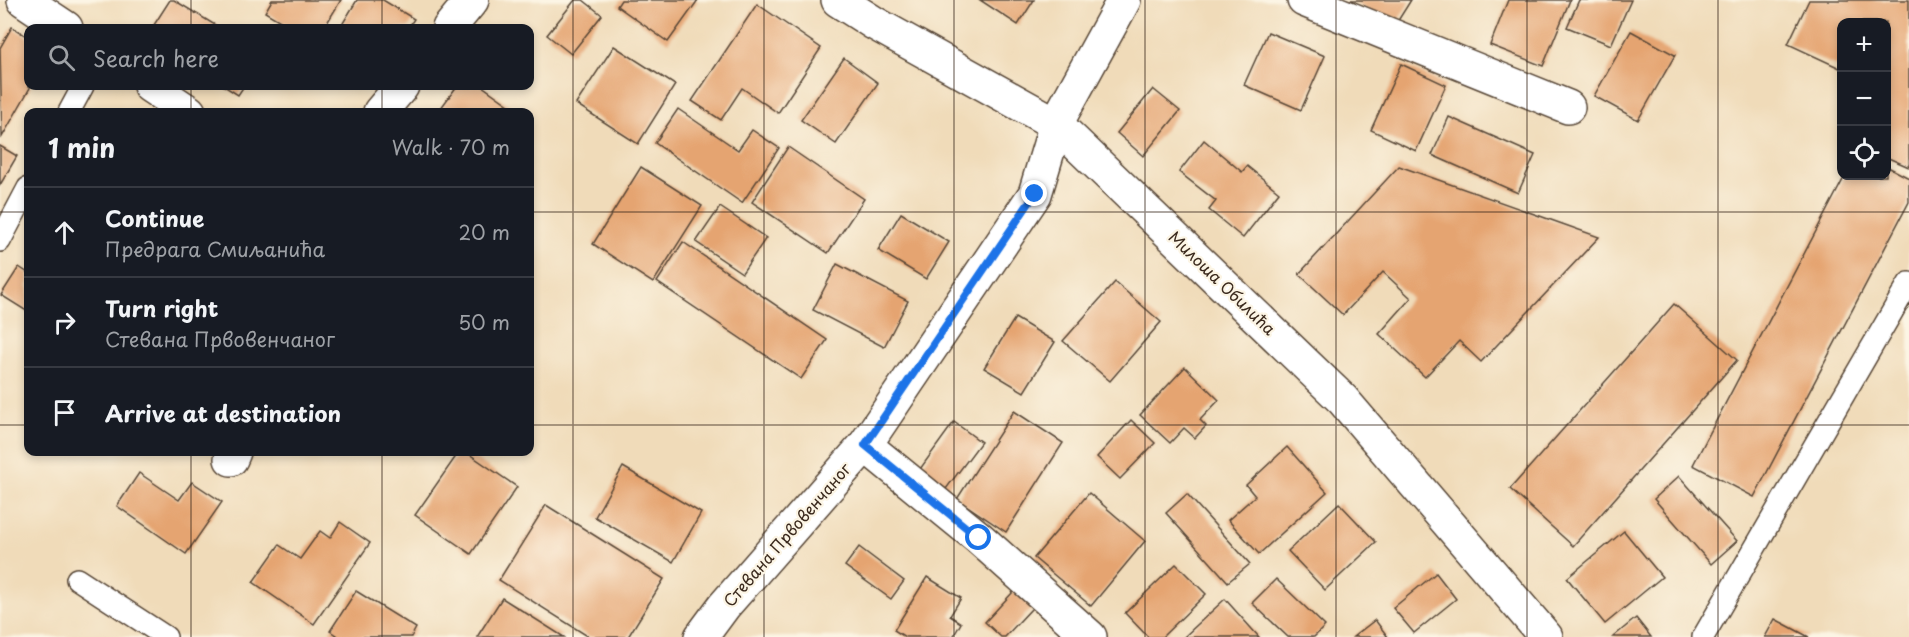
<!DOCTYPE html>
<meta charset="utf-8">
<style>
:root{--surface:#171b24;--page:#20242c;--text:#f1f3f6;--muted:#9ea1a6;--line:#363941}
body{margin:0;font-family:"Playpen Sans",sans-serif;background:var(--page);color:var(--text)}
.controls{position:absolute;right:18px;top:18px;display:grid;overflow:hidden;border-radius:12px;box-shadow:0 3px 9px #0003}
.controls button{width:54px;height:54px;display:grid;place-items:center;padding:0;border:0;border-bottom:2px solid var(--line);background:var(--surface);color:var(--text);font:30px sans-serif}
.stop{position:absolute;width:18px;height:18px;margin:-14px;border:4px solid #1a73e8;border-radius:50%;background:#fff}
.stop.end{background:#1a73e8;border-color:#fff;box-shadow:0 2px 6px #0008}
.list{margin:0;padding:0;list-style:none}
h2{display:flex;justify-content:space-between;align-items:center;height:78px;margin:0;padding:0 24px;font-size:26px}
h2 small{font-size:20px;font-weight:400;color:var(--muted)}
.list li{display:grid;grid-template-columns:39px 1fr auto;gap:18px;align-items:center;box-sizing:border-box;height:90px;padding:0 24px;border-top:2px solid var(--line)}
.list b{display:block;font-size:22px;white-space:nowrap}
.list p{margin:0;font-size:20px;white-space:nowrap;color:var(--muted)}
.list em{font-size:20px;font-style:normal;color:var(--muted)}
.icon{flex:none;width:33px;height:33px;fill:none;stroke:currentColor;stroke-width:2;stroke-linecap:round;stroke-linejoin:round}
.map{position:relative;flex:none;width:1909px;height:637px;overflow:hidden}
.search{position:absolute;background:var(--surface);box-shadow:0 3px 9px #0003;left:24px;top:24px;width:510px;height:66px;display:flex;align-items:center;gap:15px;box-sizing:border-box;padding:0 21px;border-radius:12px;color:var(--muted);font-size:22px}
.panel{position:absolute;background:var(--surface);box-shadow:0 3px 9px #0003;left:24px;top:108px;width:510px;height:348px;border-radius:12px}
.map>svg:first-child{display:block}
</style>
<div class="map">
<svg width="1909" height="637" viewBox="0 0 1909 637">
<rect width="100%" height="100%" fill="#fcf5e5"/>
<filter id="ink" filterUnits="userSpaceOnUse"><feTurbulence type="fractalNoise" baseFrequency=".0167" numOctaves="2"/><feDisplacementMap in="SourceGraphic" scale="12" xChannelSelector="R" yChannelSelector="G"/><feConvolveMatrix kernelMatrix="1 2 1 2 8 2 1 2 1" color-interpolation-filters="sRGB"/></filter>
<filter id="wash" filterUnits="userSpaceOnUse"><feTurbulence type="fractalNoise" baseFrequency=".008" numOctaves="4" result="noise"/><feDisplacementMap in="SourceGraphic" scale="24" xChannelSelector="R" yChannelSelector="G"/><feGaussianBlur stdDeviation="1.35" result="paint"/><feColorMatrix in="noise" values="0 0 0 0 0 0 0 0 0 0 0 0 0 0 0 0 0 1.4 0 .05"/><feComposite in="paint" operator="in"/></filter>
<g filter="url(#wash)">
<rect width="100%" height="100%" fill="#f0dbb9"/>
<g id="blocks">
<!-- building -->
<g fill="#e5a471">
<path d="M170,0h4l46,28h-68z"/>
<path d="M272,0h69l-17,28h-32l-27,-16z"/>
<path d="M357,0h26l31,19 -6,9h-68z"/>
<path d="M575,0h8l19,15 -31,39 -24,-19z"/>
<path d="M621,0h77l-30,42 -51,-36z"/>
<path d="M980,0h54l-16,25z"/>
<path d="M1351,0h60l-17,27z"/>
<path d="M1508,0h62l-27,66 -53,-21z"/>
<path d="M1579,0h52l-20,45 -44,-18z"/>
<path d="M1809,0h100v167l-23,-10v-135h-44v47l-54,-25z"/>
<path d="M757,4l64,44 -43,65 -36,-25 -21,32 -29,-19z"/>
<path d="M12,27l16,10v49h3l-29,51 -2,-89z"/>
<path d="M1631,31l44,24 -37,65 -44,-24z"/>
<path d="M1268,32l57,24 -24,54 -57,-25z"/>
<path d="M614,46l61,39 -37,59 -62,-40z"/>
<path d="M844,58l34,25 -42,61 -35,-24z"/>
<path d="M1401,64l45,21 -30,66 -45,-21z"/>
<path d="M224,86h20l-6,9z"/>
<path d="M457,86h25l35,25 -79,1z"/>
<path d="M1153,89l27,22 -37,45 -26,-23z"/>
<path d="M678,109l60,41 14,-20 27,18 -37,55 -87,-60z"/>
<path d="M1449,117l86,38 -17,38 -86,-38z"/>
<path d="M1204,140l38,32 5,-6 32,26 -36,46 -34,-28 7,-9 -37,-29z"/>
<path d="M0,146l17,10 -17,29z"/>
<path d="M788,147l76,52 -36,54 -76,-51z"/>
<path d="M1399,166l200,71 -118,125 -22,-21 -34,36 -46,-43 32,-36 -28,-26 -40,43 -44,-41z"/>
<path d="M1886,166l23,12v24l-155,295 -61,-32 152,-289h41z"/>
<path d="M641,167l61,39 -49,77 -60,-39z"/>
<path d="M720,207l46,31 -24,35 -46,-31z"/>
<path d="M901,213l48,29 -23,37 -48,-29z"/>
<path d="M683,242l144,98 -26,39 -144,-97z"/>
<path d="M837,264l71,37 -24,46 -71,-37z"/>
<path d="M19,267l9,6v39l-27,-17z"/>
<path d="M1115,282l46,40 -51,59 -47,-40z"/>
<path d="M1674,304l63,56 -164,186 -63,-57z"/>
<path d="M1015,318l40,24 -31,50 -40,-24z"/>
<path d="M1185,367l34,33 -19,20 6,6 -11,12 -11,-10 -14,15 -30,-28z"/>
<path d="M1014,411l49,32 -57,89 -49,-33z"/>
<path d="M1131,420l24,23 -35,36 -23,-22z"/>
<path d="M954,422l27,20 -35,47 -26,-20z"/>
<path d="M1287,447l40,45 -68,62 -31,-34 27,-24 -9,-11z"/>
<path d="M459,452h7l51,35 -46,67 -56,-39z"/>
<path d="M623,467l78,46 -28,49 -78,-45z"/>
<path d="M139,473l40,27 13,-18 30,20 -36,52 -69,-48z"/>
<path d="M1679,476l58,65 -26,23 -57,-65z"/>
<path d="M1089,493l56,48 -54,65 -57,-48z"/>
<path d="M1187,494l63,70 -22,18 -62,-69z"/>
<path d="M1339,503l37,39 -51,48 -37,-39z"/>
<path d="M546,505l118,74 -36,58h-39l-90,-57z"/>
<path d="M340,522l30,21 -56,81 -61,-42 26,-37 21,14 20,-28 10,7z"/>
<path d="M1624,531l38,46 -57,47 -38,-46z"/>
<path d="M859,547l45,34 -13,18 -46,-33z"/>
<path d="M1176,564l30,30 -44,43h-14l-23,-24z"/>
<path d="M1436,573l20,26 -42,34 -21,-25z"/>
<path d="M927,577l34,21 -11,18 11,7 -8,14h-48l-11,-7z"/>
<path d="M1276,579l49,47 -11,11h-26l-36,-34z"/>
<path d="M356,591l60,37 -5,9h-72l-9,-6z"/>
<path d="M1014,591l18,17 -27,29h-4l-16,-15z"/>
<path d="M502,598l62,39h-87z"/>
<path d="M1225,599l34,38h-75z"/>
<path d="M1636,618l15,19h-38z"/>
<path d="M1775,619l34,18h-44z"/>
<path d="M1375,620l13,17h-35z"/>
</g>
</g>
</g>
<g filter="url(#ink)">
<use href="#blocks" fill-opacity="0" stroke="#564535" stroke-width="1.5"/>
<g fill="none" stroke-linecap="round" stroke-linejoin="round">
<!-- lane casing -->
<g stroke="#564535" stroke-width="24">
<g id="lane">
<path d="M69,112l14,-26"/>
<path d="M0,241l28,-53"/>
<path d="M77,579l89,58"/>
<path d="M1703,637l206,-354"/>
</g>
</g>
<!-- street casing -->
<g stroke="#564535" stroke-width="36">
<g id="street">
<path d="M24,0l42,28"/>
<path d="M838,0l36,23 182,101 287,276 203,237"/>
<path d="M1304,0l264,107"/>
<path d="M449,28l23,-28"/>
<path d="M150,86l39,26"/>
<path d="M380,112l22,-26"/>
<path d="M865,445l114,93 111,99"/>
<path d="M231,459l3,-7"/>
</g>
</g>
<!-- secondary casing -->
<g stroke="#564535" stroke-width="36">
<path id="secondary" d="M701,637l23,-31 141,-161 170,-251 21,-70 68,-124"/>
</g>
<!-- lane -->
<use href="#lane" stroke="#fff" stroke-width="21"/>
<!-- street -->
<use href="#street" stroke="#fff" stroke-width="33"/>
<!-- secondary -->
<use href="#secondary" stroke="#fff" stroke-width="33"/>
</g>
</g>
<g fill="none" stroke-linecap="round" stroke-linejoin="round" filter="url(#ink)">
<!-- route -->
<path stroke="#1a73e8" stroke-width="8" d="M979,538l-114,-93 170,-251"/>
</g>
<!-- grid -->
<path fill="none" stroke="#3b2a1e" stroke-width="1.5" stroke-opacity="0.55" d="M191,0v28M382,0v28M573,0v637M764,0v637M954,0v637M1145,0v637M1336,0v637M1527,0v637M1718,0v637M191,86v26M382,86v26M0,212h28M530,212h1379M0,425h28M530,425h1379M191,452v185M382,452v185"/>
<g text-anchor="middle" stroke-width="4.5" stroke-linejoin="round" paint-order="stroke">
<!-- street labels -->
<g font-size="16" fill="#3b2a1e" stroke="#fcf5e5">
<text transform="translate(1222 283) rotate(44)" y="6">Милоша Обилића</text>
<text transform="translate(787 535) rotate(-49)" y="6">Стевана Првовенчаног</text>
</g>
</g>
</svg>
<div class="controls">
<button>+</button>
<button>−</button>
<button><svg class="icon" aria-label="locate" viewBox="0 0 24 24"><circle cx="12" cy="12" r="6"/><path d="M12 2v4M12 18v4M2 12h4M18 12h4"/></svg></button>
</div>
<div class="stop" style="left:979px;top:538px"></div>
<div class="stop end" style="left:1035px;top:194px"></div>
<div class="search"><svg class="icon" aria-label="search" viewBox="0 0 24 24"><circle cx="10" cy="10" r="6"/><path d="M15 15l6 6"/></svg>Search here</div>
<section class="panel">
<h2>1 min<small>Walk · 70 m</small></h2>
<ul class="list">
<li><svg class="icon" aria-label="ahead" viewBox="0 0 24 24"><path d="M12 20V5M6 11l6-6 6 6"/></svg><div><b>Continue</b><p>Предрага Смиљанића</p></div><em>20 m</em></li>
<li><svg class="icon" aria-label="right" viewBox="0 0 24 24"><path d="M7 20v-9h11M14 6l5 5-5 5"/></svg><div><b>Turn right</b><p>Стевана Првовенчаног</p></div><em>50 m</em></li>
<li><svg class="icon" aria-label="arrive" viewBox="0 0 24 24"><path d="M6 21V4h12l-3 4 3 4H6"/></svg><div><b>Arrive at destination</b></div></li>
</ul>
</section>
</div>
